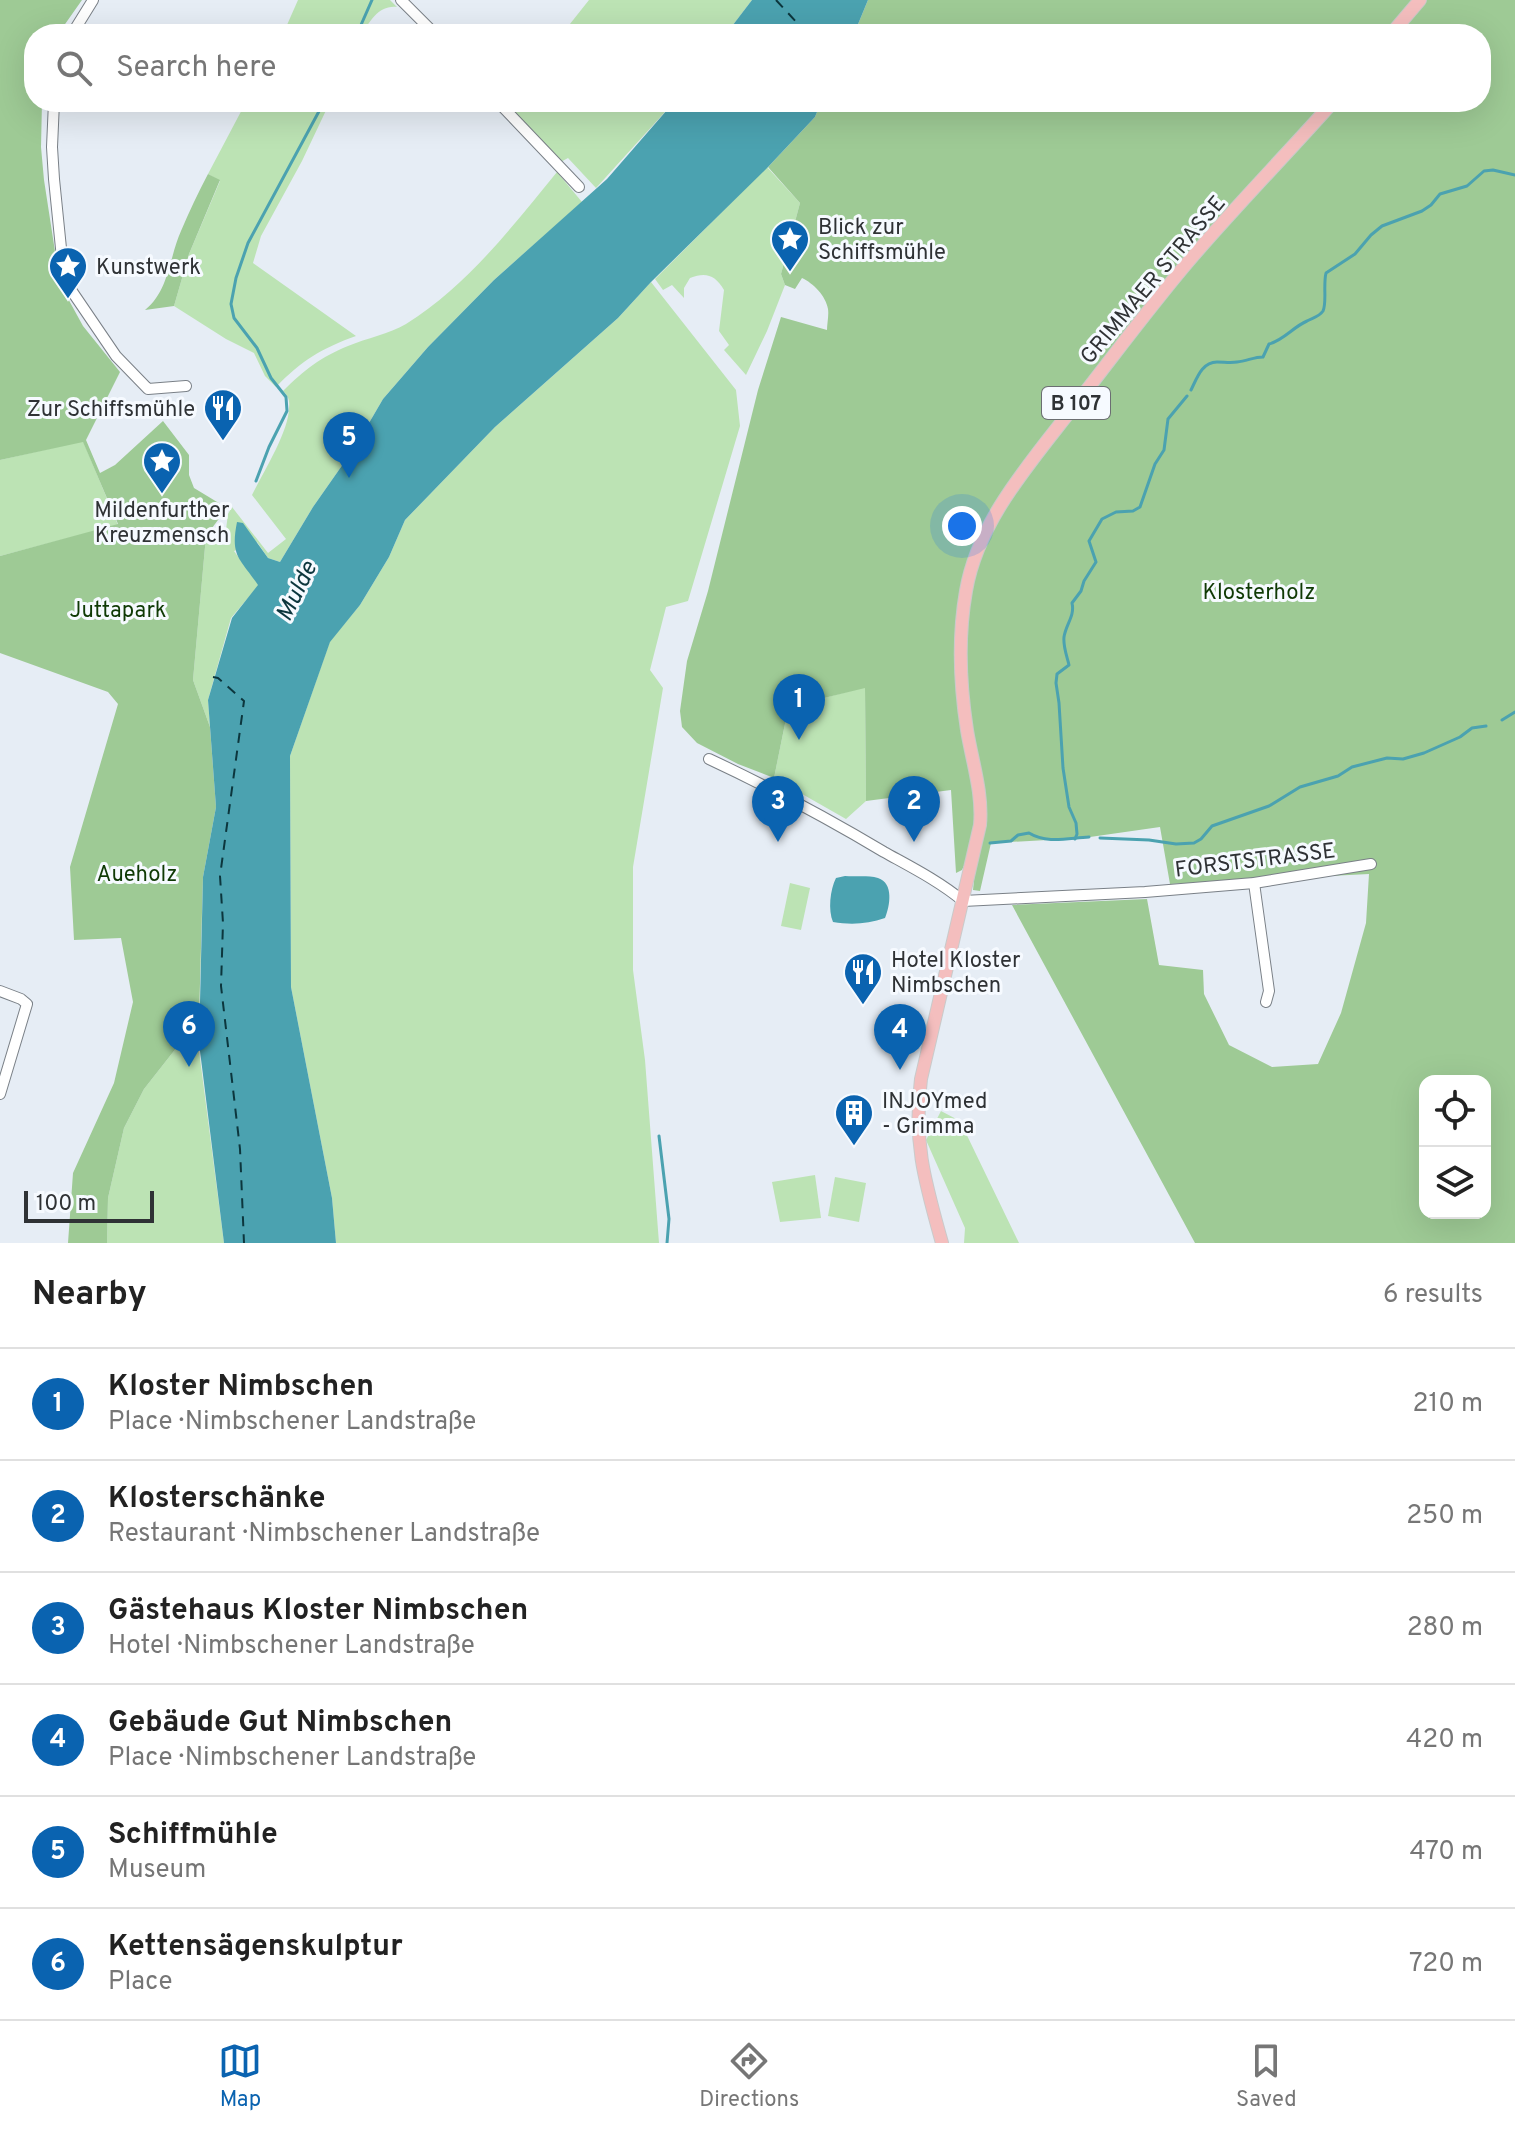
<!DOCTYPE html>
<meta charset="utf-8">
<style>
:root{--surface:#fff;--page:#f2f2f2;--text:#222;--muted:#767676;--line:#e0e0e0;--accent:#0a63b0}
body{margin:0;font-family:Overpass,sans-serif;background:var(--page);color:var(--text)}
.controls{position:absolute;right:24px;bottom:24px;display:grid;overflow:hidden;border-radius:16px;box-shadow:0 8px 32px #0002}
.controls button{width:72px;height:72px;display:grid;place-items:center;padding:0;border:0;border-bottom:2px solid var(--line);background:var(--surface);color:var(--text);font:40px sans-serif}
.scale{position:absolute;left:24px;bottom:20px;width:130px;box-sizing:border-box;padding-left:8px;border:4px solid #2f3235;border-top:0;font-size:22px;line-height:28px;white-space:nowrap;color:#2f3235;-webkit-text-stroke:6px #f6faff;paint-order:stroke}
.you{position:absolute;left:962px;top:526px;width:28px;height:28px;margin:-20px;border:6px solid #fff;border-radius:50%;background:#1a73e8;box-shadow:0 0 0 12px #1a73e833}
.badge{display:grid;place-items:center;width:52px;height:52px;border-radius:50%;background:var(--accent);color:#fff;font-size:26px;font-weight:700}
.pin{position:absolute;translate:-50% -66px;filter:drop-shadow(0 2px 4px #0008)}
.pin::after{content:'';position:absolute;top:42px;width:28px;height:24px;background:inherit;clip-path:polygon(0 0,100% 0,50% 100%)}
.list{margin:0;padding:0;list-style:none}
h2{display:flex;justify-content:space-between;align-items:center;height:104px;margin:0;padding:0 32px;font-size:34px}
h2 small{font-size:26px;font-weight:400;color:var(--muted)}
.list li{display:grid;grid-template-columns:52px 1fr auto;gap:24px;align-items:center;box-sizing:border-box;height:112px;padding:0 32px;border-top:2px solid var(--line)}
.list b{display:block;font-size:30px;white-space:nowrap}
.list p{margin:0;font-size:26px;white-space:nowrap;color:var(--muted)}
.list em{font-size:26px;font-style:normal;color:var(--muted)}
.icon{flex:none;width:44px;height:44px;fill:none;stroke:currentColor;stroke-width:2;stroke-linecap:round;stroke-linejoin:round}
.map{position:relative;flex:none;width:1515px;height:1243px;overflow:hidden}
.search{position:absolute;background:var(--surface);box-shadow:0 8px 32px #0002;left:24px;right:24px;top:24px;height:88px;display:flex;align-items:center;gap:20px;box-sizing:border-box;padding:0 28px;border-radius:32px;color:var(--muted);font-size:30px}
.sheet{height:776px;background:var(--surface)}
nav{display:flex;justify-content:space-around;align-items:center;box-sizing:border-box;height:112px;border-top:2px solid var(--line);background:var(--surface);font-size:22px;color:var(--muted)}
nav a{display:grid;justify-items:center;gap:4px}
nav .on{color:var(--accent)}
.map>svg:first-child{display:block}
</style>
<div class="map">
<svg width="1515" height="1243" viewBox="0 0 1515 1243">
<rect width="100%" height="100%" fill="#e6edf5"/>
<!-- green -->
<g fill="#bce3b4">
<path d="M298,0h92l7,7c-18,-2 -27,14 -35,27h-79z"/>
<path d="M589,0h163l-26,34h-164z"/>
<path d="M246,102h84l-28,59 -41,75 -8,27 103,73c-34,12 -55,25 -80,51l-11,-11 -11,-23 -28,-14 -52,-33 15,-52 31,-73 -12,-7z"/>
<path d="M509,102h165l-78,86 -28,-30 -11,6 -37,-38z"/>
<path d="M767,167l33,36 -19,71 4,11 -18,46 -21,44 -22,-25 5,-5 -10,-14 5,-41c-9,-15 -18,-18 -34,-12l-6,10v10l-12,-13 -9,5 -8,-11z"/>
<path d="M557,172l25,30 -88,78 -66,67 -45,52 -28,48 -42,60 -33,55 -12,-4 -11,-16 -23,9 25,34 -28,33 -23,82 2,27 -17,-47 13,-144 18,9 4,-31 4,-7 36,46 18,-14 -34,-44c11,-22 37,-64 37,-87 1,-8 -1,-12 -6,-17 21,-21 38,-34 65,-45 19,-8 41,-12 58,-22 62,-39 105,-96 151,-152z"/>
<path d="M651,282l85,108 4,36 -52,175 -22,6 -16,63 13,18 -30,179v103l12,90 14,183h-323l-4,-45 -41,-211 -1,-231 40,-115 30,-36 29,-48 16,-37 90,-93 123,-109z"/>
<path d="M83,441l35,84 -118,31v-96z"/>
<path d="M865,687l1,114 -20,18 -72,-41 16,-79 34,-1z"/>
<path d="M790,883l20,5 -9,42 -20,-4z"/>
<path d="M199,1019l-1,24 26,200h-117l1,-45 16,-70 20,-39z"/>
<path d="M941,1111l19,10 59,122h-55l1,-15 -39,-88z"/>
<path d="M815,1175l6,43 -41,4 -8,-40z"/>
<path d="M835,1177l31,6 -7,39 -31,-6z"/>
</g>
<!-- forest -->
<g fill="#9eca95" fill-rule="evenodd">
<path d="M0,0h82l-19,27 -2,7h-27v68h8l-1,45 3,33 16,104 23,42 37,46 -34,68 14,33 15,-8 48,-44 26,34v20l5,13 33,20 -21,28 -13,144 17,47 6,80 -13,70 -4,142 -55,70 -20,39 -16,70 -1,45h-39l5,-70 41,-90 19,-81 -12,-64 -47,2 -4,-73 48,-163 -10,-12 -108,-39v-97l118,-32 -35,-82 -83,18z"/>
<path d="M868,0h546l-29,34h-531z"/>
<path d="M1425,0h90v1243h-320l-183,-338 135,-6 12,66 44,5 1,24 25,51 43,22 46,-3 23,-51 25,-90 3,-49 -199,10 -10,-57 -77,11 -92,5 -11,48 -7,-1 2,-20 7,-30 -14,-141 -2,-52 2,-38 10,-47 18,-41 29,-43 164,-211 149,-165h143v-68h-85zM1425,1081h60v132h-60z"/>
<path d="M821,102h507l-293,349 -74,140 16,220 -7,42 -8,17 -6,3 -5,-83 -85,11 -1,-113 -41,10 -34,1 -16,79 -36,-14 -41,-21 -15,-16 -2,-16 7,-50 21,-70 50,-201 23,-73 46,13c0,-6 2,-15 1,-21 -2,-13 -15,-26 -26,-31l-7,11 -10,-4 -4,-11 19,-71 -32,-36 47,-50z"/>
<path d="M208,174l12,6 -31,74 -15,52 -29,4c24,-19 24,-52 36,-79 8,-19 17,-38 27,-57z"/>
</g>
<!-- water -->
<g fill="#4ba2b0">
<path d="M752,0h116l-14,34h-128z"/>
<path d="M674,102h147l-6,15 -47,50 -117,115 -33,36 -123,109 -90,93 -16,37 -29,48 -30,37 -40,114 1,231 41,211 4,45h-112l-25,-200 4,-166 13,-70 -8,-107 24,-82 26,-33c-18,-27 -28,-28 -21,-63l6,1 25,35 12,4 33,-55 42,-60 28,-48 45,-52 66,-67 113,-101z"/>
<path d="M845,876c10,1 23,-1 33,2 16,5 12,28 7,40 -17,6 -34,7 -52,4 -5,-12 -3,-32 3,-44z"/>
</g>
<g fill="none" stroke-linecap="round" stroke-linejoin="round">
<!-- stream -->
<g stroke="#4ba2b0" stroke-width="3">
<path d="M357,34l15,-34"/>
<path d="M1191,390c6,-12 11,-28 26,-28 7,0 14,1 20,0 10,-1 17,-5 26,-5l6,-13c15,-4 24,-17 38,-23 5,-3 12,-4 16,-10 4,-8 0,-26 3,-38l29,-19 16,-19 11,-9 40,-15 9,-6 9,-11 27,-8 17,-15 9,-1 22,5"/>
<path d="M256,481l13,-34 18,-36 -1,-14 -15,-19 -14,-30 -23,-30 -3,-14 5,-26 12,-35 76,-141"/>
<path d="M1502,720l13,-8"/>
<path d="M1100,838l49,2 27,4 18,-1 7,-4 11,-13 57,-20 31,-19 38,-11 14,-9 35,-9 16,1 21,-6 36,-16 12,-9 14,-2"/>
<path d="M1075,839l2,-5 -1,-11 -7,-16 -6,-39 -4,-65 -3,-20 1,-9 12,-9c-2,-9 -6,-18 -5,-28 2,-13 11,-21 8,-34l9,-12 3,-10 12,-19 -7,-21 13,-22 14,-7 17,-1 7,-4 15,-43 9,-14 4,-31 19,-23"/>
<path d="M990,843l21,-2 7,-6 11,-2c18,11 39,5 60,4"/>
<path d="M659,1136l10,83 -2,24"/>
</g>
<!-- ferry -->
<g stroke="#0c363d" stroke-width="2" stroke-dasharray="10 8" stroke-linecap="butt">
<path d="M776,0l24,26 12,8"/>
<path d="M213,677l5,1 26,23 -24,175 3,47 -2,63 19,163 4,94"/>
</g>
<!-- minor casing -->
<g stroke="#7a8087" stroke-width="12">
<g id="minor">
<path d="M401,0l34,34"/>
<path d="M72,34l21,-34"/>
<path d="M54,102l-2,45 2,32 9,89 4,16 49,72 32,33 38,-3"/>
<path d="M498,102l81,85"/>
<path d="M709,759c60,28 118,59 175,93 27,15 55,29 79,49l182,-9 109,-9 117,-19"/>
<path d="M1254,883l15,108 -3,11"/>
<path d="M0,991l21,8 6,5 -27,90"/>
</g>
</g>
<!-- major casing -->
<g stroke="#c9caca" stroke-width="14">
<g id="major">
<path d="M1391,34l29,-34"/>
<path d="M942,1243c-17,-61 -29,-100 -21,-164l59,-254c3,-32 -8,-64 -13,-95 -7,-45 -9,-94 -1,-139 12,-71 66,-130 109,-186 37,-47 73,-96 112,-142 47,-55 98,-107 146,-161"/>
</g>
</g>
<!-- minor -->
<use href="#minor" stroke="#fff" stroke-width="10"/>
<!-- major -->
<use href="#major" stroke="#f4bebe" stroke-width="12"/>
</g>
<!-- icons -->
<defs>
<g id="sight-pin" transform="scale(2)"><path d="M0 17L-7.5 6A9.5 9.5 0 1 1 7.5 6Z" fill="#0a63b0" stroke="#f6faff"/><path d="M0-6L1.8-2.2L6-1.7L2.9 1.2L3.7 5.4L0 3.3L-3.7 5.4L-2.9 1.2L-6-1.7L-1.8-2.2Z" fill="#fff"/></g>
<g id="restaurant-pin" transform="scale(2)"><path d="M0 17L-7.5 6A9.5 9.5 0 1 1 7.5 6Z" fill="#0a63b0" stroke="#f6faff"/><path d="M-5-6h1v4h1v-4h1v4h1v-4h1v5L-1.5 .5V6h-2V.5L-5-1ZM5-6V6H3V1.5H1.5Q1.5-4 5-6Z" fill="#fff"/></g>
<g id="building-pin" transform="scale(2)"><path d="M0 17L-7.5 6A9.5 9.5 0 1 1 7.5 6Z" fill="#0a63b0" stroke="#f6faff"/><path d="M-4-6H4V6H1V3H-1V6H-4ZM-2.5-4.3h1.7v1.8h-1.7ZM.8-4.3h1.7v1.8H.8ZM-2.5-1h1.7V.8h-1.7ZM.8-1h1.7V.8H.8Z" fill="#fff"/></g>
</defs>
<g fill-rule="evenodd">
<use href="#sight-pin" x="790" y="239"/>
<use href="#sight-pin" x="68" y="266"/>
<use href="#restaurant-pin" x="223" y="408"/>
<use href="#sight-pin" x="162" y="461"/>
<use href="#restaurant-pin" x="863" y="972"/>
<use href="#building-pin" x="854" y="1113"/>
</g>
<g text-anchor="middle" stroke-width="6" stroke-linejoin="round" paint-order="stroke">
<!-- shield labels -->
<rect fill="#f6faff" stroke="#6b6e72" stroke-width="2" x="1042" y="387" width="68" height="32" rx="6"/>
<g font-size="20" font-weight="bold" fill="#2f3235">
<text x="1076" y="410">B 107</text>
</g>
<!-- poi labels -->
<g font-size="22" fill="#2f3235" stroke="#f6faff" text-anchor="start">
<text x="818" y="234">Blick zur<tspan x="818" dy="25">Schiffsmühle</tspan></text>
<text x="96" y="274">Kunstwerk</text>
<text x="195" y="416" text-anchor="end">Zur Schiffsmühle</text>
<text x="162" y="517" text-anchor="middle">Mildenfurther<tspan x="162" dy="25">Kreuzmensch</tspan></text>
<text x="891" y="967">Hotel Kloster<tspan x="891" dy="25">Nimbschen</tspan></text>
<text x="882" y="1108">INJOYmed<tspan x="882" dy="25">- Grimma</tspan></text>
</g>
<!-- street labels -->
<g font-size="22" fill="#2f3235" stroke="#f6faff">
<text transform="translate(1152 279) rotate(-50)" y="8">GRIMMAER STRASSE</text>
<text transform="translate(1255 859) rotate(-7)" y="8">FORSTSTRASSE</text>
</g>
<!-- park labels -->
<g font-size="22" fill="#0f3a05" stroke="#f6faff">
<text x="1259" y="599">Klosterholz</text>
<text x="118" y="617">Juttapark</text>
<text x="137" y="881">Aueholz</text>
</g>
<!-- water labels -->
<g font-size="24" font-style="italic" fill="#0c363d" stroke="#f6faff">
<text transform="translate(296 591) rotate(-64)" y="8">Mulde</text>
</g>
</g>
</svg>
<div class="controls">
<button><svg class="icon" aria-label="locate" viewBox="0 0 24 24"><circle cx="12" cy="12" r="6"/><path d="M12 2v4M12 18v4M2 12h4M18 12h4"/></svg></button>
<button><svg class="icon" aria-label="layers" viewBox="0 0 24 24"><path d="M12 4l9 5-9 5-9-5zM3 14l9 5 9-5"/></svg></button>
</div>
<div class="scale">100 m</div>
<div class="you"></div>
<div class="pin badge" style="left:799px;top:740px">1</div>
<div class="pin badge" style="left:914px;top:842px">2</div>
<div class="pin badge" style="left:778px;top:842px">3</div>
<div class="pin badge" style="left:900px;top:1070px">4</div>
<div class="pin badge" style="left:349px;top:478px">5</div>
<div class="pin badge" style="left:189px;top:1067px">6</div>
<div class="search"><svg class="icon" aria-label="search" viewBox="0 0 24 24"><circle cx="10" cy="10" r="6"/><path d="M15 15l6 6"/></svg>Search here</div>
</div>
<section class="sheet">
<h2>Nearby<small>6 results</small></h2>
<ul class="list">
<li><span class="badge">1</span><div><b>Kloster Nimbschen</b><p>Place · Nimbschener Landstraße</p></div><em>210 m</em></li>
<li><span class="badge">2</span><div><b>Klosterschänke</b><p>Restaurant · Nimbschener Landstraße</p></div><em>250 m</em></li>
<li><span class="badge">3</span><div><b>Gästehaus Kloster Nimbschen</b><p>Hotel · Nimbschener Landstraße</p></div><em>280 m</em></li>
<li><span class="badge">4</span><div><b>Gebäude Gut Nimbschen</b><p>Place · Nimbschener Landstraße</p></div><em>420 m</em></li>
<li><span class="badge">5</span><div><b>Schiffmühle</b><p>Museum</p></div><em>470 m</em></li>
<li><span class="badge">6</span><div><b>Kettensägenskulptur</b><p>Place</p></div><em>720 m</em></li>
</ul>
</section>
<nav>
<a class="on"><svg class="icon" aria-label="map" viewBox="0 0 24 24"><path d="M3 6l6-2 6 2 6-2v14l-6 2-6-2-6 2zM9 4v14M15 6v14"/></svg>Map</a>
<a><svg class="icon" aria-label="directions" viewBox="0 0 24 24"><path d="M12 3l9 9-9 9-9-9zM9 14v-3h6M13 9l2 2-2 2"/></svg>Directions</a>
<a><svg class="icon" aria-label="saved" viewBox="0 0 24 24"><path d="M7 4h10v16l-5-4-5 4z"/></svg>Saved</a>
</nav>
